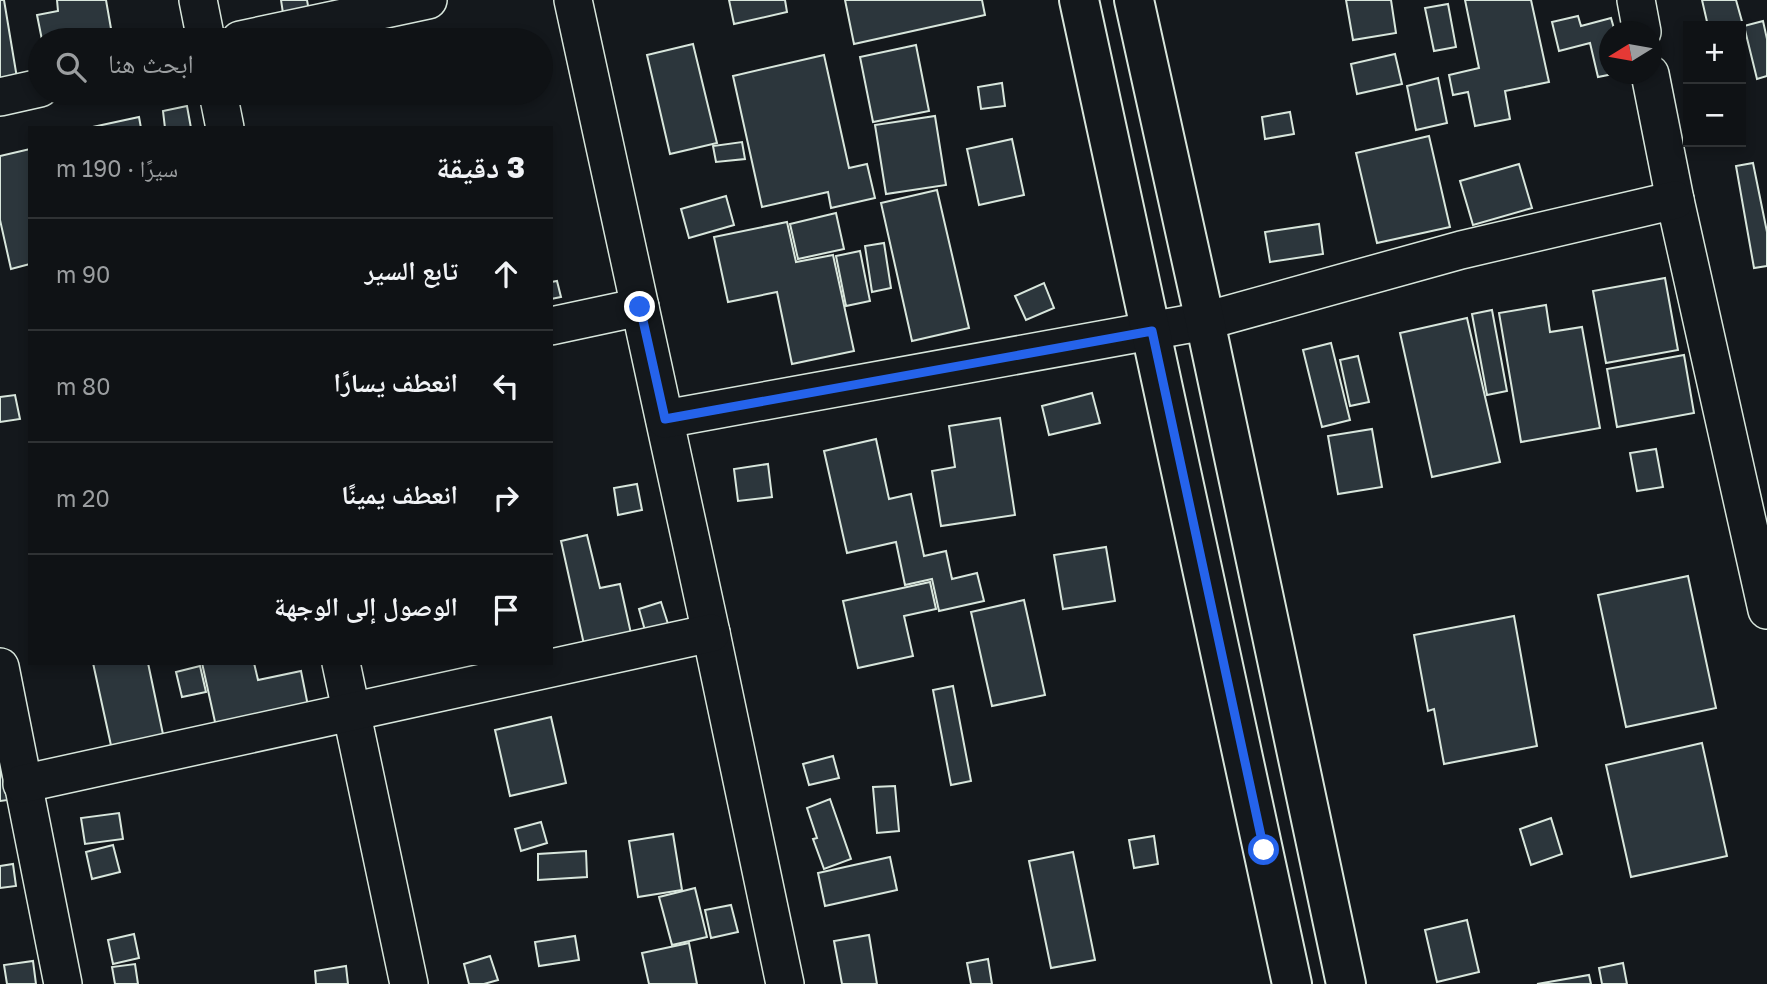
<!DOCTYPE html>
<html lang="ar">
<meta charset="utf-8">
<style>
:root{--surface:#0f1215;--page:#181b1e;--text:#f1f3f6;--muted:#9b9ea0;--line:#2f3234}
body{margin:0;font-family:"Golos Text","Noto Naskh Arabic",sans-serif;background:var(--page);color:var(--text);direction:rtl}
.controls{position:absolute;right:21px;top:21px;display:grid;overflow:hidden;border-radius:0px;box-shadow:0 4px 10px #0003}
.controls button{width:63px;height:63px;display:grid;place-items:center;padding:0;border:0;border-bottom:2px solid var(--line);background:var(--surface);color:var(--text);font:35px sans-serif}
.compass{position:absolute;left:1599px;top:21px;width:63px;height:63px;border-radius:50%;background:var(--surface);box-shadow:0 4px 10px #0003;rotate:259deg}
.stop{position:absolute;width:21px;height:21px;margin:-16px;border:5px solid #2563eb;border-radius:50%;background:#fff}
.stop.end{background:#2563eb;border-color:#fff;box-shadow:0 2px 7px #0008}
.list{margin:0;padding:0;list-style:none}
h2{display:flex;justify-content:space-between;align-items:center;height:91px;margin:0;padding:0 28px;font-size:30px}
h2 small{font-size:23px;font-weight:400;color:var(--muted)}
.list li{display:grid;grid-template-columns:46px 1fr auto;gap:21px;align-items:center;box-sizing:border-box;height:112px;padding:0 28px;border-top:2px solid var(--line)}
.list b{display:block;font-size:26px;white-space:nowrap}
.list em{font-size:23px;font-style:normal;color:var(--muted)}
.icon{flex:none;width:38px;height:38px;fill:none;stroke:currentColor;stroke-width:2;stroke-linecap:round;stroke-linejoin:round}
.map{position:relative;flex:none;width:1767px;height:984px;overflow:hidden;direction:ltr}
.search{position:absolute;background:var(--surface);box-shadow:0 4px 10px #0003;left:28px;top:28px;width:525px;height:77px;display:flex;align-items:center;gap:18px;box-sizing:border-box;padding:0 24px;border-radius:38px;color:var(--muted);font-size:26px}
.panel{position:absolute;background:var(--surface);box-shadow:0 4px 10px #0003;left:28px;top:126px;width:525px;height:539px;border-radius:0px;direction:rtl}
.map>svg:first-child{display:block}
</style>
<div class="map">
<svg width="1767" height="984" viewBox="0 0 1767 984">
<rect width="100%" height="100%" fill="#14181c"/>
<!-- building -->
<g fill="#2c363c" stroke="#d8e6dc" stroke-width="2">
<path d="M0,0h4l13,78 -17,3z"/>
<path d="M57,0h49l7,40h-71l-5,-25 21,-4z"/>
<path d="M281,0h26l5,28 -26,5z"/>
<path d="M729,0h56l2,12 -53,12z"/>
<path d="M845,0h137l3,15 -131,29z"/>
<path d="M1346,0h45l5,33 -43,7z"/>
<path d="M1465,0h66l18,82 -44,9 5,28 -35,7 -7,-34 -15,3 -4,-20 30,-7z"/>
<path d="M1702,0h34l7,25 -35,1z"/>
<path d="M1448,4l8,43 -22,4 -9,-43z"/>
<path d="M1578,16l3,10 30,-8 4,14h-5v42h3l-15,3 -8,-34 -31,8 -7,-29z"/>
<path d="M1763,21l4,18v37l-10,3 -13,-53z"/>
<path d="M693,44l24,99 -47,11 -23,-99z"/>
<path d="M916,45l13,66 -56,11 -13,-65z"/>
<path d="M1395,54l7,30 -45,10 -6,-30z"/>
<path d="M824,55l25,113 18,-4 8,34 -44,10 -3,-16 -66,15 -29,-131z"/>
<path d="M1438,78l9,45 -31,7 -9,-44z"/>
<path d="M1002,83l3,23 -24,3 -3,-22z"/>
<path d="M187,106l4,22h-26l-2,-17z"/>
<path d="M1290,112l4,22 -29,5 -3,-22z"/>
<path d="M935,116l11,69 -60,9 -11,-69z"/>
<path d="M139,117l2,11h-53z"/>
<path d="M1429,136l21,91 -73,16 -21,-90z"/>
<path d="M1012,139l12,56 -45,10 -12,-56z"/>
<path d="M742,142l3,17 -29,3 -3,-16z"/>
<path d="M30,149v115l-19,5 -11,-49v-64z"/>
<path d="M1753,163l14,69v34l-13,2 -18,-102z"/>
<path d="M1519,164l13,44 -59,17 -13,-44z"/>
<path d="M937,190l32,138 -57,13 -31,-138z"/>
<path d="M726,196l8,29 -45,13 -8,-29z"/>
<path d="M836,213l8,36 -46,10 -8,-35z"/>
<path d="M787,222l9,40 37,-7 21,96 -62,13 -15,-72 -49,10 -14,-65z"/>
<path d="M1319,224l4,30 -53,8 -5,-30z"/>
<path d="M884,243l7,45 -19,4 -7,-46z"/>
<path d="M860,251l10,50 -24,5 -10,-50z"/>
<path d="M1665,278l13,72 -72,13 -13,-72z"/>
<path d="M557,281l4,16 -10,2v-17z"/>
<path d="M1044,283l10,25 -28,12 -11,-24z"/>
<path d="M1546,305l4,27 32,-5 18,101 -79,14 -22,-129z"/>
<path d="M1492,310l15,81 -20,4 -15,-81z"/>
<path d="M1467,318l33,144 -68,15 -32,-144z"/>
<path d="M1331,343l19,77 -28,7 -19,-77z"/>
<path d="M1684,355l10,58 -77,14 -10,-58z"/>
<path d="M1358,356l11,46 -19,4 -10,-46z"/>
<path d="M1092,393l8,30 -51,12 -7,-29z"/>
<path d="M15,395l5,24 -20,3v-25z"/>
<path d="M1000,418l15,97 -74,11 -9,-55 23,-4 -6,-41z"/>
<path d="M1372,429l10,58 -44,7 -10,-58z"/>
<path d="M876,439l13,60 22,-5 13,62 22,-5 6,28 25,-6 7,28 -45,10 -7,-32 -27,6 -9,-43 -49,11 -23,-102z"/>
<path d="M1656,449l7,38 -26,4 -7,-38z"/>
<path d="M768,464l4,33 -34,4 -4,-32z"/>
<path d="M637,484l5,26 -24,5 -4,-27z"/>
<path d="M587,535l13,53 20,-4 12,54 -47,11 -24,-108z"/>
<path d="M1106,547l9,54 -52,8 -9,-54z"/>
<path d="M1688,576l28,132 -90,19 -28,-132z"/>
<path d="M930,582l6,27 -32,7 9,40 -55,12 -15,-67z"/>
<path d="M1024,600l21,95 -53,11 -21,-94z"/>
<path d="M661,602l8,25 -23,7 -7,-25z"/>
<path d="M1514,616l23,130 -93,18 -10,-55 -6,2 -14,-76z"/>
<path d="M93,663h55l16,76 -52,11z"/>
<path d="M202,663h52l4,17 43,-9 8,40 -92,20z"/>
<path d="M200,666l6,26 -24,5 -6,-25z"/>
<path d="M953,686l18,95 -20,4 -18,-95z"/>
<path d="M551,717l15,66 -56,13 -15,-66z"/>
<path d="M1702,743l25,113 -96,21 -25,-112z"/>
<path d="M833,756l6,22 -30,7 -6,-21z"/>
<path d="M0,766l8,34 -8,1z"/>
<path d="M895,786l4,45 -22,2 -4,-46z"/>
<path d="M830,799l21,60 -27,10 -11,-30 4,-1 -10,-30z"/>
<path d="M119,813l4,26 -38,5 -4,-26z"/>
<path d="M1551,818l11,36 -31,11 -11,-36z"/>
<path d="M541,822l6,21 -26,8 -6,-22z"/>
<path d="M673,834l9,56 -44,7 -9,-56z"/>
<path d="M1154,836l4,28 -24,4 -5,-28z"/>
<path d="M113,845l7,27 -28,7 -6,-27z"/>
<path d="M586,851l1,26 -49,3v-26z"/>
<path d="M1073,852l22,108 -44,8 -22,-107z"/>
<path d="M890,857l7,33 -72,16 -7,-33z"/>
<path d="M13,864l3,22 -16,2v-22z"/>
<path d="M695,888l12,49 -35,8 -13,-48z"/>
<path d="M731,905l7,27 -27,6 -6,-28z"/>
<path d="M1467,920l12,52 -42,10 -12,-52z"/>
<path d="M134,934l5,24 -26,6 -5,-24z"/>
<path d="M869,935l8,49h-35l-8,-43z"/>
<path d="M575,936l4,24 -40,6 -4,-24z"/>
<path d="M689,943l8,41h-48l-7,-31z"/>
<path d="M490,956l8,24 -14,4h-15l-5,-20z"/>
<path d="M988,959l4,25h-21l-4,-21z"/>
<path d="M33,961l3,23h-29l-3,-19z"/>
<path d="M1623,963l4,21h-25l-3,-16z"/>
<path d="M135,964l3,20h-23l-3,-17z"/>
<path d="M346,966l2,18h-32l-1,-13z"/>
<path d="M1589,975l2,9h-54z"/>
</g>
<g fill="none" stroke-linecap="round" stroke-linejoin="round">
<!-- minor casing -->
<g stroke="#d8e6dc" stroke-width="40">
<g id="minor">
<path d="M198,0l8,40"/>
<path d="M573,0l138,633 74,351"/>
<path d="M1636,0l6,32"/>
<path d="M240,40l188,-40"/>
<path d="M1650,74l25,126 92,410"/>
<path d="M218,93l7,35"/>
<path d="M0,97l40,-9"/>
<path d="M551,326l89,-19"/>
<path d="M665,419l540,-98 256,-71 214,-50"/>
<path d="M341,663l68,321"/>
<path d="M0,667l63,317"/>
<path d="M22,784l689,-151"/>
</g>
</g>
<!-- tertiary casing -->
<g stroke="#d8e6dc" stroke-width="42">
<g id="tertiary">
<path d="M1079,0l213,984"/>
<path d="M1134,0l71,321 141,663"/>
</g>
</g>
<!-- minor -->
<use href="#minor" stroke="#14181c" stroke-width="37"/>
<!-- tertiary -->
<use href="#tertiary" stroke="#14181c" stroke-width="38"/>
</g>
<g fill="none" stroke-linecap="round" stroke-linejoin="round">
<!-- route -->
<path stroke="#2563eb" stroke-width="9" d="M640,307l25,112 487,-88 112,519"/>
</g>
</svg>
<div class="controls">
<button>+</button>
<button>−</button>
</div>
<svg class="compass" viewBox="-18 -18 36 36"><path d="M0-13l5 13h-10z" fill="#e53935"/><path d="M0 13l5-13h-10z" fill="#9b9ea0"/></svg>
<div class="stop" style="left:1264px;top:850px"></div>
<div class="stop end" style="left:640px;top:307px"></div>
<div class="search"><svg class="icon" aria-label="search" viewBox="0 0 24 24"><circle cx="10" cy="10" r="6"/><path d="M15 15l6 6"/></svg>ابحث هنا</div>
<section class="panel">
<h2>3 دقيقة<small>سيرًا · 190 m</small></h2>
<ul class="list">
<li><svg class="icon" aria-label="ahead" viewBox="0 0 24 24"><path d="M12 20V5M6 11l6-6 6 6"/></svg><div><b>تابع السير</b></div><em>90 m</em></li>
<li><svg class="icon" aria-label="left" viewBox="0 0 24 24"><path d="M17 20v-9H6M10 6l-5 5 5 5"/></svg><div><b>انعطف يسارًا</b></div><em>80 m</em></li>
<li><svg class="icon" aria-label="right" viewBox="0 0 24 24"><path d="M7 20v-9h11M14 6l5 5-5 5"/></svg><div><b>انعطف يمينًا</b></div><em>20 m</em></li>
<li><svg class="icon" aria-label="arrive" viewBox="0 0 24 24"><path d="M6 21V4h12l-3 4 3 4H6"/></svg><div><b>الوصول إلى الوجهة</b></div></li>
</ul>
</section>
</div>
